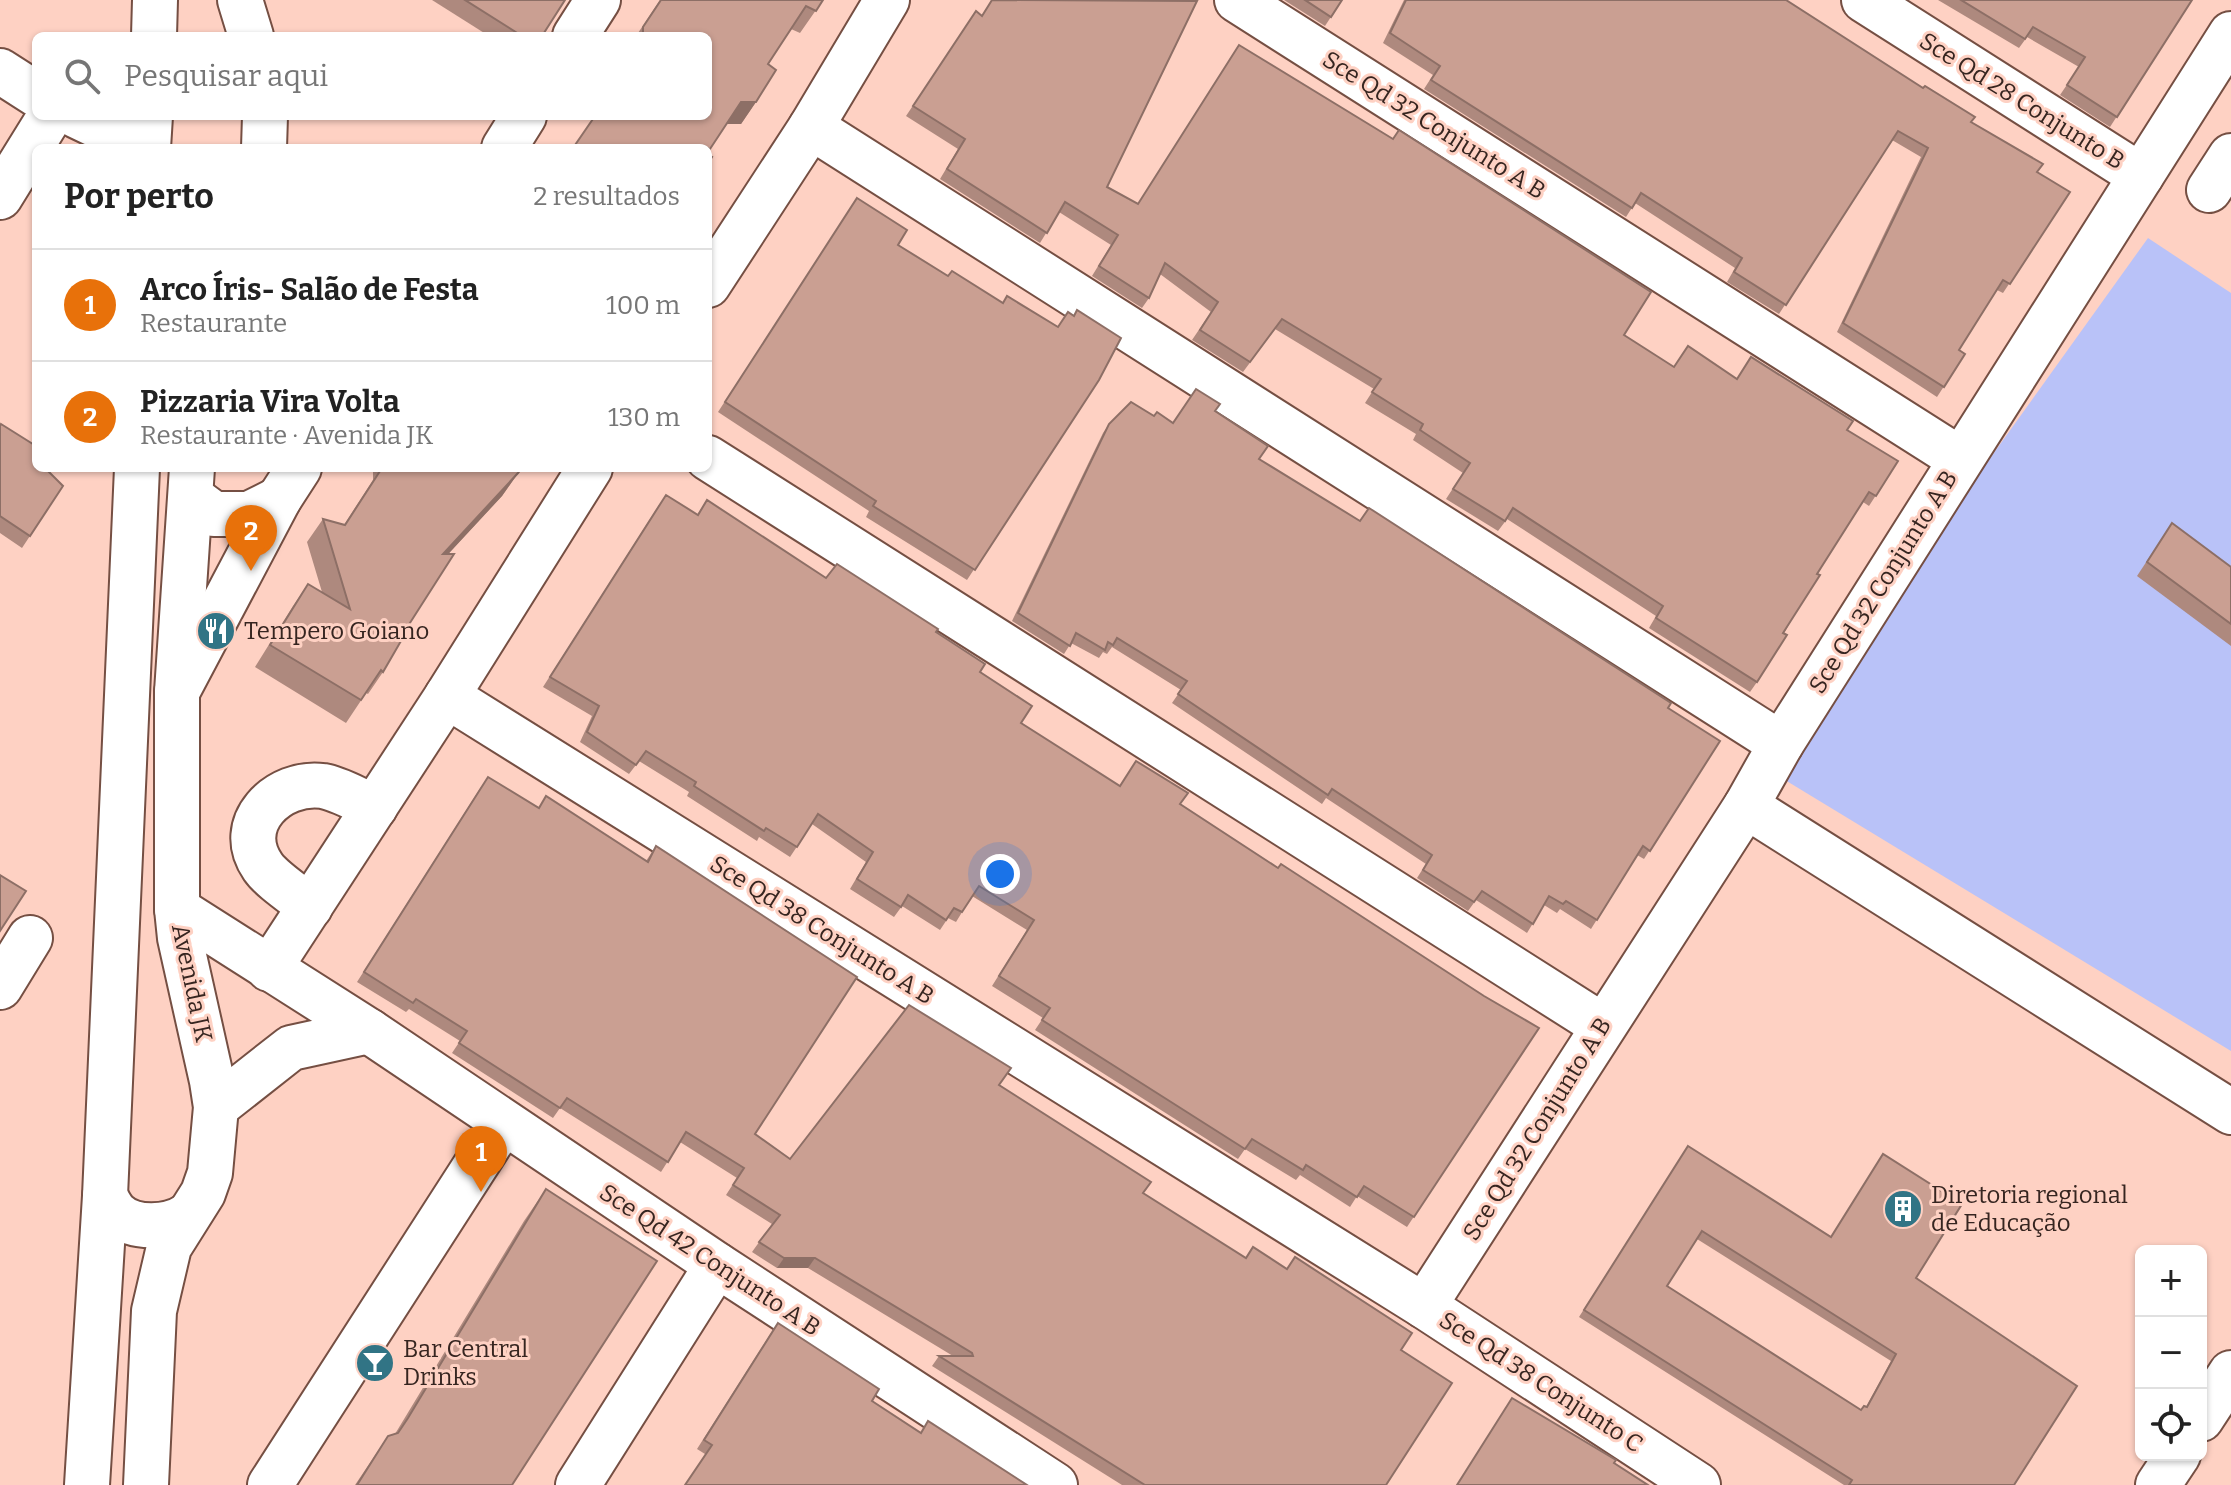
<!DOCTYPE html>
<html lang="pt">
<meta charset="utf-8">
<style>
:root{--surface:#fff;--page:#f6f6f6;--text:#222;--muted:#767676;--line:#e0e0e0;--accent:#111827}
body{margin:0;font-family:Bitter,serif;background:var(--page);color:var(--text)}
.controls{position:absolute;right:24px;bottom:24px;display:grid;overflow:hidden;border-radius:12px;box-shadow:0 2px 6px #0004}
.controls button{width:72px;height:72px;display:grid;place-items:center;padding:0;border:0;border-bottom:2px solid var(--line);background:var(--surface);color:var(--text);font:40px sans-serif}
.you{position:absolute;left:1000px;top:874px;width:28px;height:28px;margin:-20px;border:6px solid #fff;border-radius:50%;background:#1a73e8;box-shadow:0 0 0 12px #1a73e833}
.badge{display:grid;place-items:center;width:52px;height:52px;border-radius:50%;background:var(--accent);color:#fff;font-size:26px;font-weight:700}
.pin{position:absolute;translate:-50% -66px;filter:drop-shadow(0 2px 4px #0008)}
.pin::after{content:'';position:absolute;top:42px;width:28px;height:24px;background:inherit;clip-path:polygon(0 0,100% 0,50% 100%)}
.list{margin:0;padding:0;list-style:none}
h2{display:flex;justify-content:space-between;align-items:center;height:104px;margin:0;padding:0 32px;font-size:34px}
h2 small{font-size:26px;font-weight:400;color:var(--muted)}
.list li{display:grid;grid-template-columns:52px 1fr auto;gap:24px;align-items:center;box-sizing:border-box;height:112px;padding:0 32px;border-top:2px solid var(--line)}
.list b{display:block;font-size:30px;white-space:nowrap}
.list p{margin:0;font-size:26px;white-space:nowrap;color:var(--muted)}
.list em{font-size:26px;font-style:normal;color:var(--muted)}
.icon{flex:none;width:44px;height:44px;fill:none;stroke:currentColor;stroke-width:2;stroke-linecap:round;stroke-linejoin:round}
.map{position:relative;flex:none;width:2231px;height:1485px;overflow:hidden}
.search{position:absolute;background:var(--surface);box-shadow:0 2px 6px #0004;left:32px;top:32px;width:680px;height:88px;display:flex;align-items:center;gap:20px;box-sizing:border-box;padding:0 28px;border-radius:12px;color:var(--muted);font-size:30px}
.panel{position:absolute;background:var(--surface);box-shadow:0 2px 6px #0004;left:32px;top:144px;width:680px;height:328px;border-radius:12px}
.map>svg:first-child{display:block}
</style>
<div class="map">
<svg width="2231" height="1485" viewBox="0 0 2231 1485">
<rect width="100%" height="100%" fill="#fed1c3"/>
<!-- green -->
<path fill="#b9c2f8" d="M2148,238l83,55v758l-464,-282z"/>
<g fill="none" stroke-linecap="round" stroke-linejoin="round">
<!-- minor casing -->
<g stroke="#754f43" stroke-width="48">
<g id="minor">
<path d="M1237,0l723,459"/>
<path d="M1864,0l277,176"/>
<path d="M575,36l23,-36"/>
<path d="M0,71l36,23"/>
<path d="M77,116l67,32"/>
<path d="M811,127l970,617"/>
<path d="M504,148l20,-32"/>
<path d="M2209,190l22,-34"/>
<path d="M0,197l50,-81"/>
<path d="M708,285l103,-158 76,-127"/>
<path d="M708,458l895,568"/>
<path d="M590,468l-143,228 977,610 274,179"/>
<path d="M191,497l23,17h35l30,-15"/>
<path d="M177,692l102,-193 20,-31"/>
<path d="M1746,806l485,306"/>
<path d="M310,907c-13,-11 -38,-27 -47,-40 -30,-43 15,-87 60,-81 17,3 36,15 52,21"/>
<path d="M177,909l192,122 348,234 338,220"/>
<path d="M269,969l178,-273"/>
<path d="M0,987l30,-49"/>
<path d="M216,1107l75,-59 78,-17"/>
<path d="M1424,1306l322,-500 35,-62 450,-710"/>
<path d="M2201,1419l30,-46"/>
<path d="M270,1485l233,-362"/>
<path d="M578,1485l139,-220"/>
<path d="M2158,1485l20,-30"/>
</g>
</g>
<!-- major casing -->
<g stroke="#754f43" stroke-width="48">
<g id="major">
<path d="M240,0l11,36"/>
<path d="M154,36l1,-36"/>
<path d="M148,148l2,-32"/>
<path d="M264,148l1,-32"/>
<path d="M105,1196c3,5 6,12 11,17 17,17 53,15 72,2"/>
<path d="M87,1485l18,-289 32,-728"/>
<path d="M146,1485l8,-174 15,-64 34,-54 7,-20 6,-66 -4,-26 -32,-143 -3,-29v-217l15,-224"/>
</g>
</g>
<!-- minor -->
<use href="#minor" stroke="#fff" stroke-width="44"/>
<!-- major -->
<use href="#major" stroke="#fff" stroke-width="44"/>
</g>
<!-- wall -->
<g fill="#ae897e" fill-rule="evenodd">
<path d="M432,0h133l-23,36h-53z"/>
<path d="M660,0h163l-23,33 -9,-4 -23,35 -12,38 -15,22h-15l-18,-88h-72z"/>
<path d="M1284,0h58l-17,26z"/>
<path d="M1404,0h382l185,122 66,50 33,20 -67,101 -6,-3 -38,60 6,4 -28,43 -100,-65 84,-175 -29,-17 -113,174 -52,-32 8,-14 -100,-65 -9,14 -202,-128 9,-14 -50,-32z"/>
<path d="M1938,0h254l-82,127 -50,-32 19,-28 -52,-30 -8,11z"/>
<path d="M976,11l131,176 30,17 487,131 50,32 63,12 110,51 51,31 -29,45 -6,-4 -46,72 -60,108 -7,10 -101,-64 7,-12 -149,-97 -9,12 -52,-32 17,-26 -50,-33 3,-6 -51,-31 9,-14 -99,-60 -32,43 -51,-32 19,-28 -51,-38 -11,24 -7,10 -50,-32 19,-31 -52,-33 -19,31 -100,-64 18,-30 -52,-33z"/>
<path d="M850,209l48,36 50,31 54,27 56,24 15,-11 4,-6 22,70 -132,200 -101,-63 3,-6 -151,-99z"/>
<path d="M1215,411l44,48 461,282 -76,118 -7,-4 -46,74 -31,-20 -3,4 -13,-8 -17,28 -51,-33 -8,11 -51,-33 9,-14 -100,-66 -4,6 -150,-101 9,-13 -69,-43 -5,7 -4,-2 -4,6 -28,-15 -7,11 -52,-33 91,-188 6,-9 45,-8 19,7z"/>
<path d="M0,426l36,42 27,18 -41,62 -22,-15z"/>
<path d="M373,468h149l-20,28 -54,58 -49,86 -16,32 -15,22 -2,-1 -20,30 -91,-56 38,-61 15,-22 14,8 -15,-50 16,-23 21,6 29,-45z"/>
<path d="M707,500l119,78 110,54 44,40 41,51 98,63 61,18 98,64 206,128 55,32 -132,199 -50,-31 -7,11 -50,-32 -4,5 -51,-31 -7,10 -203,-129 8,-12 -51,-32 35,-56 -55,-34 -16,26 -8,-4 -8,12 -38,-24 -8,11 -44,-28 16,-27 -54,-38 -22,33 -31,-20 -2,4 -70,-45 2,-4 -50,-31 -10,13 -49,-32 12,-26 -49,-29 116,-182 38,10z"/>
<path d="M2172,523l59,44v79l-94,-70z"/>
<path d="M481,787l57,20 108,54 10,-15 99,288 35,25 210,-74 143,108 103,65 7,-11 148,103 -15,135h-264l-190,-119 7,-10h14l-145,-88h-31l-25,-16 20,-28 -46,-29 11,-17 -57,-36 -19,30 -101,-64 -7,10 -101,-65 8,-12 -51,-32 -3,3 -49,-30z"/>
<path d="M1688,1146l142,90 86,42 98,207h-170l-265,-168zM1697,1239l194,122 -25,46 -5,3 -194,-124z"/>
<path d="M546,1189l-34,296h-157l33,-49 7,-2 129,-213z"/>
<path d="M771,1333l101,68 48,32 -215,21 -8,-5z"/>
</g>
<!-- shaded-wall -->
<g fill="#8d6f66">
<path d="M741,102h15l-15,22h-16z"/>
<path d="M518,473l-16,23 -75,81 16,-23z"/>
<path d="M784,1258h31l-7,10h-31z"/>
</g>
<!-- building -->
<g fill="#ca9f92" stroke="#8d6f66" stroke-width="2" fill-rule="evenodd">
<path d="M465,0h100l-23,36h-20z"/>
<path d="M661,0h162l-7,11 -10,-5 -38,58 8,6 -20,32h-15l-33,50v-4h-135l22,-32h113v-80h-65v-9z"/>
<path d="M992,0l205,1 -90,186 31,17 101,-159 154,94 6,-9 252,162 -27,43 50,32 14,-21 49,33 14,-22 102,64 -6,9 51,31 -22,35 -7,-4 -52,82 3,1 -37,58 4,2 -30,47 -101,-64 7,-12 -150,-98 -8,13 -52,-32 17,-26 -50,-33 3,-6 -51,-32 9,-13 -99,-60 -32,43 -50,-32 18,-28 -53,-39 -16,35 -50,-32 19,-31 -53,-33 -18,31 -100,-64 18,-30 -52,-33 63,-95 6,5z"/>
<path d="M1305,0h37l-11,17z"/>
<path d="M1406,0h380l137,88 2,-2 50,31 -4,5 72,42 -6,8 33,20 -60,92 -7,-4 -44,70 6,4 -21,33 -101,-64 85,-175 -30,-17 -112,174 -52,-33 8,-14 -101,-65 -9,15 -201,-128 9,-14 -50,-33z"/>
<path d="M1961,0h231l-75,117 -50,-32 18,-28 -52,-30 -8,12z"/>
<path d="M708,155l4,2 -4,7z"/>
<path d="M857,198l50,32 -9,15 50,31 4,-5 51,32 4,-7 51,31 10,-15 6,4 3,-6 44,28 -22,42 -124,190 -102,-64 3,-5 -151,-99z"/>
<path d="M1196,389l24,15 -5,7 53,35 -9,13 101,62 9,-13 302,195 -3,5 52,33 -70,110 -7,-5 -46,74 -31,-19 -3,3 -14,-8 -16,28 -51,-33 -8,11 -51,-32 9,-15 -100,-66 -4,6 -150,-101 9,-13 -70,-43 -4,7 -5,-3 -3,8 -29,-17 -6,13 -52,-33 91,-189 22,-22 23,14 3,-4 16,11z"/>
<path d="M1,424l35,22v22h9l18,18 -33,50 -30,-20v-90z"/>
<path d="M382,468h140l-4,5 -75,81h11l-55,86 2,1 -18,31 -2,-2 -20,30 -91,-55 38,-61 42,25 -27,-90 22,6z"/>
<path d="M666,495l32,20 9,-15 119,78 11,-14 101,65 -2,3 49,32 -5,8 52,34 -11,17 99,63 16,-25 52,32 -8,11 98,64 3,-4 203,132 55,32 -125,189 -50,-31 -7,11 -51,-32 -3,5 -51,-31 -7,10 -203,-129 8,-12 -51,-32 35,-56 -55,-34 -17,26 -8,-4 -8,12 -38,-25 -7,12 -44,-28 16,-27 -55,-38 -21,33 -31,-19 -2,3 -70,-45 2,-4 -50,-31 -10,14 -49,-33 12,-26 -49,-29z"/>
<path d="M2172,523l59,44v57l-84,-62z"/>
<path d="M488,777l51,31 7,-12 102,66 8,-16 201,131 -102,157 35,25 119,-154 102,63 -12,17 152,97 -8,11 103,65 7,-11 34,22 8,-12 117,76 -11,17 51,33 -66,102h-241l-206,-129h34l-1,-3 -157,-95h-31l-25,-16 21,-27 -47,-30 11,-17 -58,-36 -18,30 -101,-64 -7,10 -101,-65 8,-12 -51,-32 -3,4 -49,-31z"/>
<path d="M0,875l26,16 -26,40z"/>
<path d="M1688,1146l143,91 52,-83 79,50 -46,74 161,108 -63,99h-165l3,-5 -268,-170zM1702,1231l194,123 -29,53 -3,-1 -3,4 -194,-124z"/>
<path d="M546,1189l111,72 -145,224h-155l31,-49 10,-3 10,-15z"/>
<path d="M778,1323l101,66 -7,12 49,32 7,-12 99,64h-342l27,-40 -8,-5z"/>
<path d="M1512,1398l104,62 -2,3 34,22h-191z"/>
</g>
<!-- icons -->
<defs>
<g id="restaurant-disc" transform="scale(2)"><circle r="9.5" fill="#317485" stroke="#fed1c3"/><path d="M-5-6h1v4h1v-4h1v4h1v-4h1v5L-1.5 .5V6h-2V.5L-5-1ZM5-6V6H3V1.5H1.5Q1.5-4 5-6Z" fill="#fff"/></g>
<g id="building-disc" transform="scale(2)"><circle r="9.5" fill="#317485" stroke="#fed1c3"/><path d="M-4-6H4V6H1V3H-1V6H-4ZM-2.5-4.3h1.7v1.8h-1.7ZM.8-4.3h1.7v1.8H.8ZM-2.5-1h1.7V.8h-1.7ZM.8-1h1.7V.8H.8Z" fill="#fff"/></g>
<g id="bar-disc" transform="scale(2)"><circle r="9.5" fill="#317485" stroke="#fed1c3"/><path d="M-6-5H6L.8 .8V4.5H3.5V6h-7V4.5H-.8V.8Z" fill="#fff"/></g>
</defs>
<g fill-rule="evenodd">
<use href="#restaurant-disc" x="216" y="631"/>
<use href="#building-disc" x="1903" y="1209"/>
<use href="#bar-disc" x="375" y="1363"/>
</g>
<g text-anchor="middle" stroke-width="6" stroke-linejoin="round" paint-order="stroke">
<!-- street labels -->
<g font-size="24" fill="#362520" stroke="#fed1c3">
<text transform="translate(2022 101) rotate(32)" y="8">Sce Qd 28 Conjunto B</text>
<text transform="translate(1434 125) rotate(32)" y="8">Sce Qd 32 Conjunto A B</text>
<text transform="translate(1883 582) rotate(-58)" y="8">Sce Qd 32 Conjunto A B</text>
<text transform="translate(822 930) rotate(32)" y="8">Sce Qd 38 Conjunto A B</text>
<text transform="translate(192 983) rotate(78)" y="8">Avenida JK</text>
<text transform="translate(1537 1129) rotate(-58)" y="8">Sce Qd 32 Conjunto A B</text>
<text transform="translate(710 1260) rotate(33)" y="8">Sce Qd 42 Conjunto A B</text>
<text transform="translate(1541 1382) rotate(33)" y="8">Sce Qd 38 Conjunto C</text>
</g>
<!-- poi labels -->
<g font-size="24" fill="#362520" stroke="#fed1c3" text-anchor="start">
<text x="244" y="639">Tempero Goiano</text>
<text x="1931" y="1203">Diretoria regional<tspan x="1931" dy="28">de Educação</tspan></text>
<text x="403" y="1357">Bar Central<tspan x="403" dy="28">Drinks</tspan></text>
</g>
</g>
</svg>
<div class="controls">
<button>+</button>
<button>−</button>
<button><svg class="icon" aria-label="locate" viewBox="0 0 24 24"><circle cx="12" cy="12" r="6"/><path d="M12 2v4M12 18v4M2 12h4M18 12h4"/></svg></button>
</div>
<div class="you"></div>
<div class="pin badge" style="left:481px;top:1192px;background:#e8710a">1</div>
<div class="pin badge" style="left:251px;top:571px;background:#e8710a">2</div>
<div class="search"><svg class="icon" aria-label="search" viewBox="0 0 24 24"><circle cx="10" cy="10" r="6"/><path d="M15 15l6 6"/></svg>Pesquisar aqui</div>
<section class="panel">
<h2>Por perto<small>2 resultados</small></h2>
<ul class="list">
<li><span class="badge" style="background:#e8710a">1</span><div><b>Arco Íris- Salão de Festa</b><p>Restaurante</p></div><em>100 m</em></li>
<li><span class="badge" style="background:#e8710a">2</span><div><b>Pizzaria Vira Volta</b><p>Restaurante · Avenida JK</p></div><em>130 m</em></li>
</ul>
</section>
</div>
